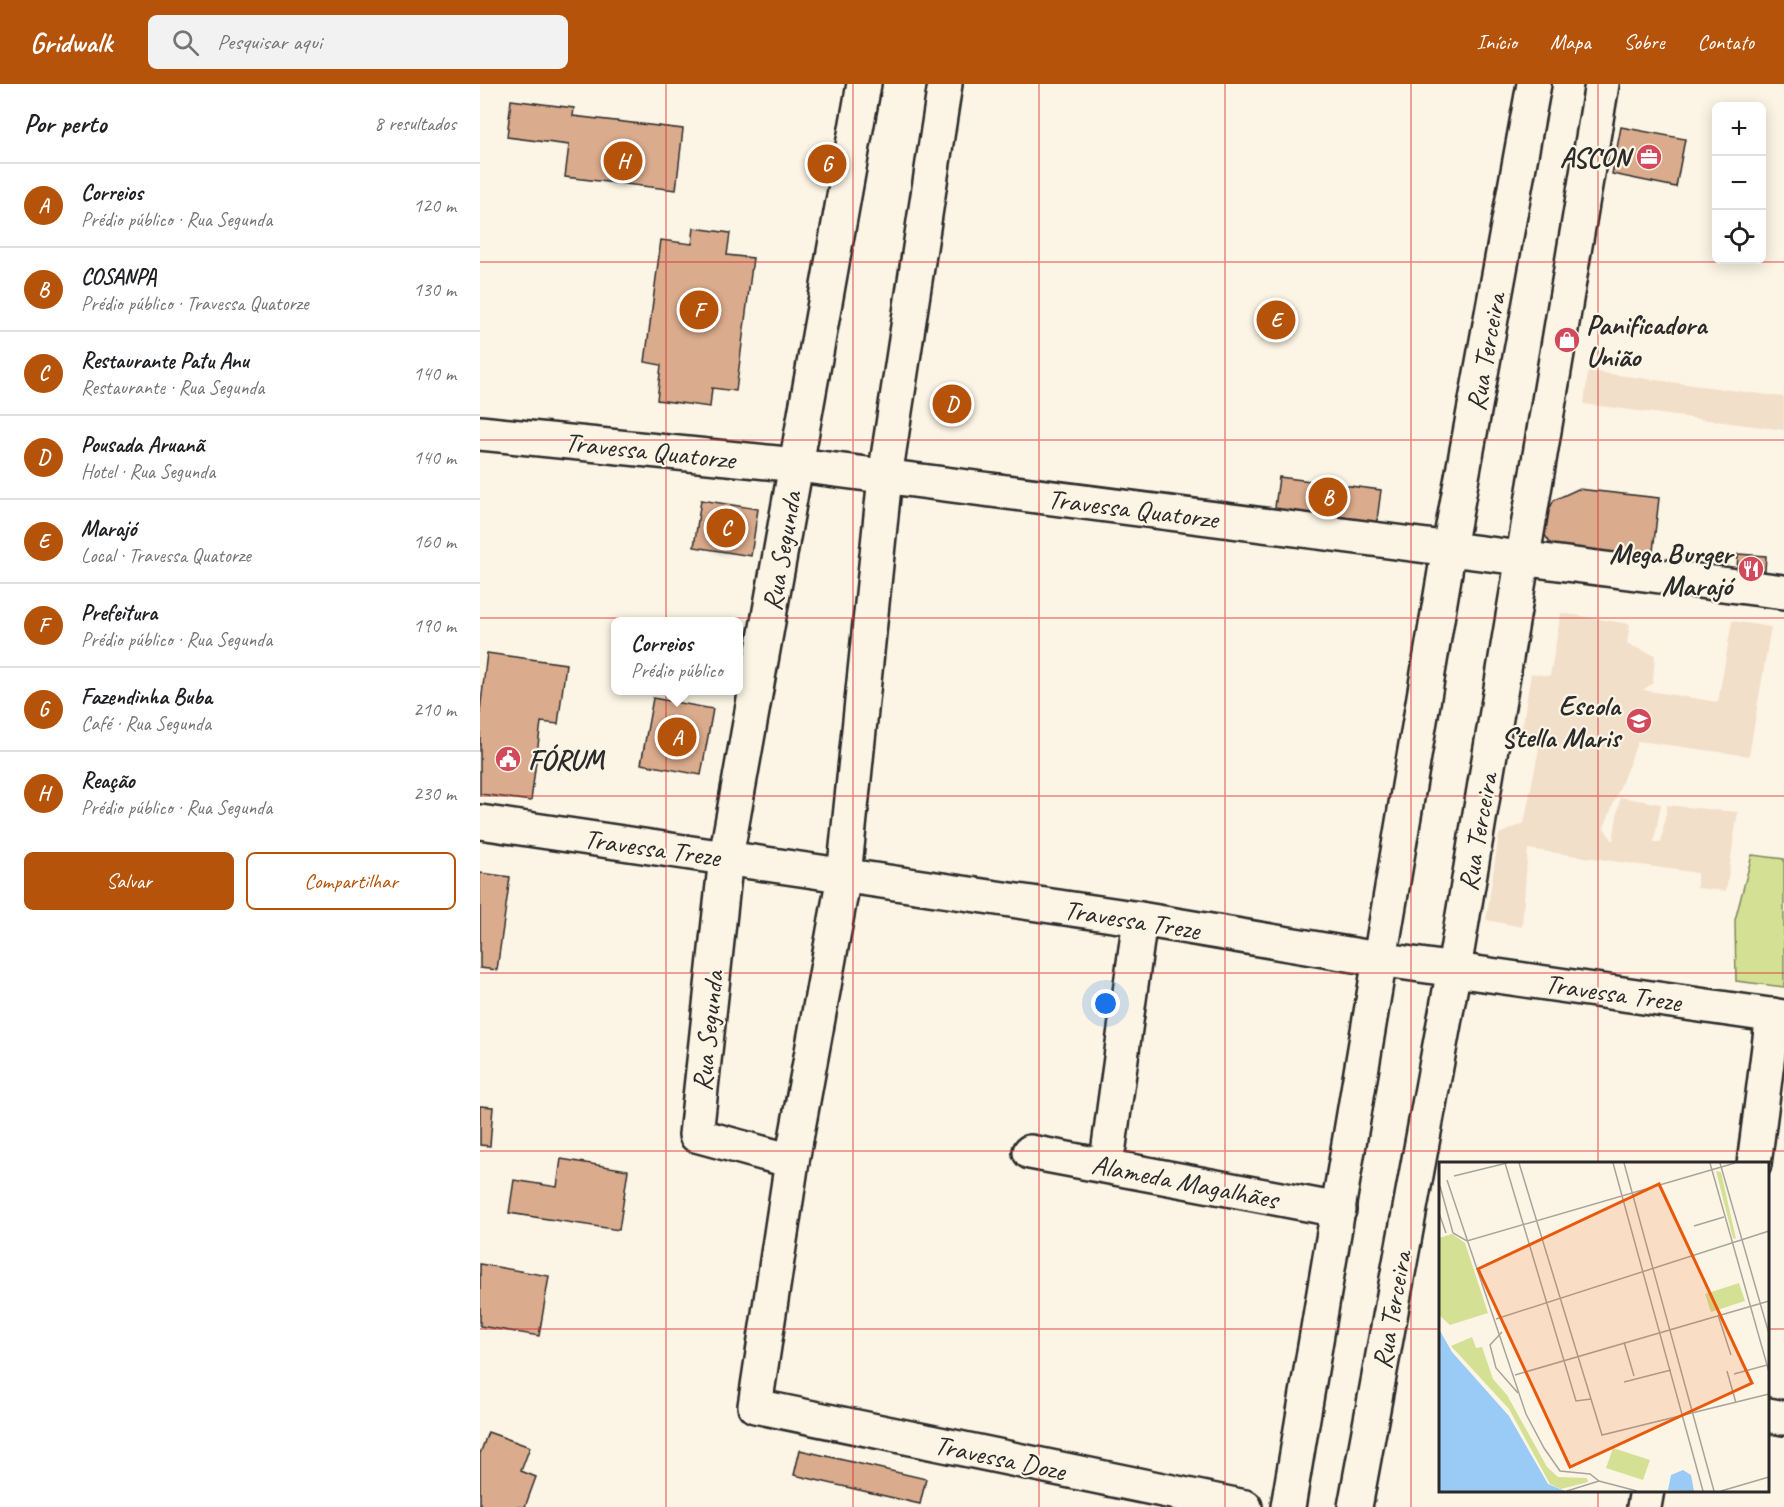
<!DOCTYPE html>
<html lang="pt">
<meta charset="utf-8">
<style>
:root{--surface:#fff;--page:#f2f2f2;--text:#202124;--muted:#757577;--line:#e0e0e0;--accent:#b45309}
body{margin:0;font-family:Caveat,sans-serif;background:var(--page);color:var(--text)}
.controls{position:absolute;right:18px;top:18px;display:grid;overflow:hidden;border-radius:9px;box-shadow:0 3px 15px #0003}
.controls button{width:54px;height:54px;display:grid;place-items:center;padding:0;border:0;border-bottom:2px solid var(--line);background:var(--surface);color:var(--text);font:30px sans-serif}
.you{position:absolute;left:626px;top:920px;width:21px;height:21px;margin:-15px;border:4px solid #fff;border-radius:50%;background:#1a73e8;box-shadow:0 0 0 9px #1a73e833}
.badge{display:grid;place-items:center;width:39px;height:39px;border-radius:50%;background:var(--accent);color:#fff;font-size:20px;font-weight:700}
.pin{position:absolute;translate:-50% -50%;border:3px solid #fff;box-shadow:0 2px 6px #0006}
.popup{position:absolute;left:131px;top:533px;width:132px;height:78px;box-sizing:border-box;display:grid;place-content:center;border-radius:9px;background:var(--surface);filter:drop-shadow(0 2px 4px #0005);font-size:20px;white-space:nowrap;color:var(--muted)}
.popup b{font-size:22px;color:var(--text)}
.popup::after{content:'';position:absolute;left:50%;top:100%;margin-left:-12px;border:12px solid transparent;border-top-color:var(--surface)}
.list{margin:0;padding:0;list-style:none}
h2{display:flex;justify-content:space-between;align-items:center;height:78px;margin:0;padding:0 24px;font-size:26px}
h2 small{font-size:20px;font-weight:400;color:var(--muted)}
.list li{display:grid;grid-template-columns:39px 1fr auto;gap:18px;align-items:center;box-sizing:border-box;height:84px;padding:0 24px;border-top:2px solid var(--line)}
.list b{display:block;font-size:22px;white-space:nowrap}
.list p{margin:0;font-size:20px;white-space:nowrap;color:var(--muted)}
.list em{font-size:20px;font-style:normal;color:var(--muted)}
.actions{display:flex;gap:12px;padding:18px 24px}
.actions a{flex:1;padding:14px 0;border:2px solid var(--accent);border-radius:9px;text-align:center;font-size:21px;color:var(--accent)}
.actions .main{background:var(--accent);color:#fff}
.icon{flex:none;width:33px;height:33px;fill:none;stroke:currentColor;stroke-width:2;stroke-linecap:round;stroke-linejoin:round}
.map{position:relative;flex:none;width:1304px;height:1423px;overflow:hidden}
header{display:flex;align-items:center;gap:36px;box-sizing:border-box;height:84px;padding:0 30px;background:var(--accent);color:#fff}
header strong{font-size:28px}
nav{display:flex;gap:33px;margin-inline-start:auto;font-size:21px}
.search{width:420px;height:54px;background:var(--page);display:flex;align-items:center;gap:15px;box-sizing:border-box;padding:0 21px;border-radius:9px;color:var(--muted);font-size:22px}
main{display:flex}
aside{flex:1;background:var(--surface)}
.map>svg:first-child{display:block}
</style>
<header>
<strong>Gridwalk</strong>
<div class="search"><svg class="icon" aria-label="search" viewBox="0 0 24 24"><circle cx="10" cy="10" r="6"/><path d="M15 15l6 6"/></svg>Pesquisar aqui</div>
<nav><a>Início</a><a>Mapa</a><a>Sobre</a><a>Contato</a></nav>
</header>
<main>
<aside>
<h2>Por perto<small>8 resultados</small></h2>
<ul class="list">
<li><span class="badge">A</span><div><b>Correios</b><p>Prédio público · Rua Segunda</p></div><em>120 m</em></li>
<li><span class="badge">B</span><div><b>COSANPA</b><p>Prédio público · Travessa Quatorze</p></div><em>130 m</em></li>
<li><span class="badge">C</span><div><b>Restaurante Patu Anu</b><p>Restaurante · Rua Segunda</p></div><em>140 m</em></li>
<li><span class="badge">D</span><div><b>Pousada Aruanã</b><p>Hotel · Rua Segunda</p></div><em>140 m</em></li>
<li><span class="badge">E</span><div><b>Marajó</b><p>Local · Travessa Quatorze</p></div><em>160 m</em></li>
<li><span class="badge">F</span><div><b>Prefeitura</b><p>Prédio público · Rua Segunda</p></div><em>190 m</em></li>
<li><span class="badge">G</span><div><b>Fazendinha Buba</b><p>Café · Rua Segunda</p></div><em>210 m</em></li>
<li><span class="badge">H</span><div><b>Reação</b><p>Prédio público · Rua Segunda</p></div><em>230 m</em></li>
</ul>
<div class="actions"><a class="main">Salvar</a><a>Compartilhar</a></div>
</aside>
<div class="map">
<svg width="1304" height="1423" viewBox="0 0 1304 1423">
<rect width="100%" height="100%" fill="#fcf5e5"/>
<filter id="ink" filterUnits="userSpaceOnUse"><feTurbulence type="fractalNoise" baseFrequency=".0167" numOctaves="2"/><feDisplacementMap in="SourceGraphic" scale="12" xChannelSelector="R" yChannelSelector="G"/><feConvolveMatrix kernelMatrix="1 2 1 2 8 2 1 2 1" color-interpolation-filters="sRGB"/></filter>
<g filter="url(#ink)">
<!-- built -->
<g fill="#f2dfca">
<path d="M1108,287l196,26v33l-200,-26z"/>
<path d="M1081,529l69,11 -3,20 28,11 -2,28 -10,7 75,12 14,-81 39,6 -22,129 -111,-15 -34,87 9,13 7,-44 41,7 -7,38 7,1 6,-38 71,7 -12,79 -29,-3v-15l-169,-24 -6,78 -36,-7 13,-86 25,-11 16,-80 -20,-4 11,-66 19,3z"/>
</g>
<!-- green -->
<path fill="#d4e093" stroke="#80865f" stroke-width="1.5" d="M1272,771l32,4v128l-48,-6 -1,-61z"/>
<!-- building -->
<g fill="#daab8c" stroke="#2b2b2b" stroke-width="1.5">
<path d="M31,16l63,8 -1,8 110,13 -7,61 -111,-13 4,-32 -62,-8z"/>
<path d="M1141,43l64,12 -9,48 -64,-13z"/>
<path d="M214,144l36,5 -3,22 26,3 -17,133 -24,-3 -2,19 -53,-7 4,-35 -16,-3 16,-122 31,4z"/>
<path d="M799,393l102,13 -5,38 -51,-7 2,-17 -9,-1 -2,17 -42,-5z"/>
<path d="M1098,405l81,9 -8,71 -94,-16 -13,-19 -2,-11 12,-23z"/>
<path d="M221,416l57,9 -7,47 -57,-9z"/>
<path d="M1258,470l28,2 -2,28 -28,-2z"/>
<path d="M7,569l79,11 -8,60 -17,-2 -10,79 -51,-7v-83z"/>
<path d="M173,614l60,11 -12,66 -60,-11z"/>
<path d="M0,789l30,4 -13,93 -17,-2z"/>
<path d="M0,1022l13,1 -3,39 -10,-1z"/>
<path d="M81,1075l67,11 -9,60 -110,-17 5,-33 43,7z"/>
<path d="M0,1180l69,12 -10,60 -59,-10z"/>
<path d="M8,1348l42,15 -9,24 15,6 -11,30h-45v-53z"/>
<path d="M320,1366l126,29 -6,25 -126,-29z"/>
</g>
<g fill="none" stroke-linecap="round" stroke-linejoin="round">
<!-- minor casing -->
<g stroke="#2b2b2b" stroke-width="38">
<g id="minor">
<path d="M465,0l-60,393 -41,399 -52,285 -37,245 490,101"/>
<path d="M0,349l317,32 987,127"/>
<path d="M0,738l660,97 238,40 406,58"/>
<path d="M629,1062l31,-227"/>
<path d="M550,1068l309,58"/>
<path d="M312,1077l-96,-26 30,-278 138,-773"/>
<path d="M1274,1080l19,-149"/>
<path d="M1288,1331l16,3"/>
<path d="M808,1423l161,-959 85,-464"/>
<path d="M875,1423l99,-538 148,-885"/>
<path d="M1164,1423l3,-17"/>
</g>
</g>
<!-- minor -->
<use href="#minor" stroke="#fcf5e5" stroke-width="33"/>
</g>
</g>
<!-- grid -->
<path fill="none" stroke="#d62828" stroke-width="1.5" stroke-opacity="0.55" d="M186,0v1423M373,0v1423M559,0v1423M745,0v1423M931,0v1423M1118,0v1080M0,178h1304M0,356h1304M0,534h1304M0,712h1304M0,889h1304M0,1067h1304M0,1245h960M1288,1245h16M1118,1406v17"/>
<!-- icons -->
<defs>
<g id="office-disc" transform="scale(1.35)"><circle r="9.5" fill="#d1495b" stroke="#fcf5e5"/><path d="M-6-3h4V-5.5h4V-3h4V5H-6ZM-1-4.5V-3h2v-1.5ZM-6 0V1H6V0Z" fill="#fff"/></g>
<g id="shop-disc" transform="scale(1.35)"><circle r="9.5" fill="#d1495b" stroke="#fcf5e5"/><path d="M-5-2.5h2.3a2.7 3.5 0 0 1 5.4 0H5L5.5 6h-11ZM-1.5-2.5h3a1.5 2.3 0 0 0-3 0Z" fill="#fff"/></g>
<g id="restaurant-disc" transform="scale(1.35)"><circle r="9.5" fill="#d1495b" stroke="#fcf5e5"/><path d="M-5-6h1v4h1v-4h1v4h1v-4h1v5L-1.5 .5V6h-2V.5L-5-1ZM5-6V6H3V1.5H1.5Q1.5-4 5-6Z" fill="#fff"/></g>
<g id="university-disc" transform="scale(1.35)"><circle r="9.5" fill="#d1495b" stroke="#fcf5e5"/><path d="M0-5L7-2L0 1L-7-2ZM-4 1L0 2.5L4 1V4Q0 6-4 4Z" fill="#fff"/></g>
<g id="civic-disc" transform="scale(1.35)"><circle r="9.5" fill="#d1495b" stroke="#fcf5e5"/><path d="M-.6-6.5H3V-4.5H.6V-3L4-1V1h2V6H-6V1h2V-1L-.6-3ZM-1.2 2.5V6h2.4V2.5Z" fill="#fff"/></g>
</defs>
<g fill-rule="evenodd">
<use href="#office-disc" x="1169" y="73"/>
<use href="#shop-disc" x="1087" y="256"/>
<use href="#restaurant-disc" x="1271" y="485"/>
<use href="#university-disc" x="1159" y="637"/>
<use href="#civic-disc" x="28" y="675"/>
</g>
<g text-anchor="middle" stroke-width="4.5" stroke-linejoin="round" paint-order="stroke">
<!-- poi labels -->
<g font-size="28" font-weight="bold" fill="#2b2b2b" stroke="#fcf5e5" text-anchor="end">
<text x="1150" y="83">ASCON</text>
<text x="1106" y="250" text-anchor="start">Panificadora<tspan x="1106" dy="32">União</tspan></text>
<text x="1252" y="479">Mega Burger<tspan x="1252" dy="32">Marajó</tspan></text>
<text x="1140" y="631">Escola<tspan x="1140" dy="32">Stella Maris</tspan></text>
<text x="48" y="685" text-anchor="start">FÓRUM</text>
</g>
<!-- street labels -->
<g font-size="28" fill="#2b2b2b" stroke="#fcf5e5">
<text transform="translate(1005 268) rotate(-80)" y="10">Rua Terceira</text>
<text transform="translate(170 366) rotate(6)" y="10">Travessa Quatorze</text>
<text transform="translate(653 424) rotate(7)" y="10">Travessa Quatorze</text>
<text transform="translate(301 467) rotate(-80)" y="10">Rua Segunda</text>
<text transform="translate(997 748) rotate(-80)" y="10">Rua Terceira</text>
<text transform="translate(172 763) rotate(8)" y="10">Travessa Treze</text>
<text transform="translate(652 835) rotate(9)" y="10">Travessa Treze</text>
<text transform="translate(1133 908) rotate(8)" y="10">Travessa Treze</text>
<text transform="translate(227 947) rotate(-84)" y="10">Rua Segunda</text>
<text transform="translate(705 1097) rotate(11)" y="10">Alameda Magalhães</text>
<text transform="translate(911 1226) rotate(-80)" y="10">Rua Terceira</text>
<text transform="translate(520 1373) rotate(12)" y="10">Travessa Doze</text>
</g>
</g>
<!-- overview -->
<g transform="translate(959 1078)">
<rect width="330" height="330" fill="#fcf5e5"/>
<path d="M277,9l5,1 15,67 -3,-1zM13,72l13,9 23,70 -38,12 -11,-10v-77zM300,121l6,18 -34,11 -6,-18zM33,175l4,11 6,-1 11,32 14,16 40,72 11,10 29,1 1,4 -27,7 -11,-5 -41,-75 -58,-63zM174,286l37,12 -7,20 -37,-12z" fill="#d4e093"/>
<path d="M0,167l13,23 57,64 39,68 17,7h-126zM244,308l8,5 3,16 -26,-1 3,-15z" fill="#9acaf6"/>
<path fill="none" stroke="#a8a49b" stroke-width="1.5" d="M66,1l71,238 15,-2M80,1l83,272 167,-41M174,1l90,328M185,1l90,328M271,1l59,209M281,1l49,171M15,14l53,-13M8,18l79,234 18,34 16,23 30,3 9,7 38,10M1,24l13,47M0,51l7,20M255,64l30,-9M14,71l14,8 268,-78M279,153l13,40M57,157l273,-88M63,170l-12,13 6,23 22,25M185,180l10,34M288,209l9,32M295,212l33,-9M76,213l254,-74M185,220l47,-12M128,329l32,-10M282,329l48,-14"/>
<path fill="#e8590c" fill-opacity="0.15" stroke="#e8590c" stroke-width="3" d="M220,22l93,199 -182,84 -92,-198z"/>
<rect width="330" height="330" fill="none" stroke="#2b2b2b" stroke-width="3"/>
</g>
</svg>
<div class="controls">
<button>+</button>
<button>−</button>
<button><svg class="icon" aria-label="locate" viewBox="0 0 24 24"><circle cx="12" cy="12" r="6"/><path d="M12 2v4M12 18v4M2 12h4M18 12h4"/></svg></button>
</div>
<div class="you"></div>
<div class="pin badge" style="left:197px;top:653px">A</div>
<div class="popup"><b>Correios</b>Prédio público</div>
<div class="pin badge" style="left:848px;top:413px">B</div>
<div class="pin badge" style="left:246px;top:444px">C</div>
<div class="pin badge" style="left:472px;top:320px">D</div>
<div class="pin badge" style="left:796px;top:236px">E</div>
<div class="pin badge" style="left:219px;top:226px">F</div>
<div class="pin badge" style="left:347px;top:80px">G</div>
<div class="pin badge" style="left:143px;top:77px">H</div>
</div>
</main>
